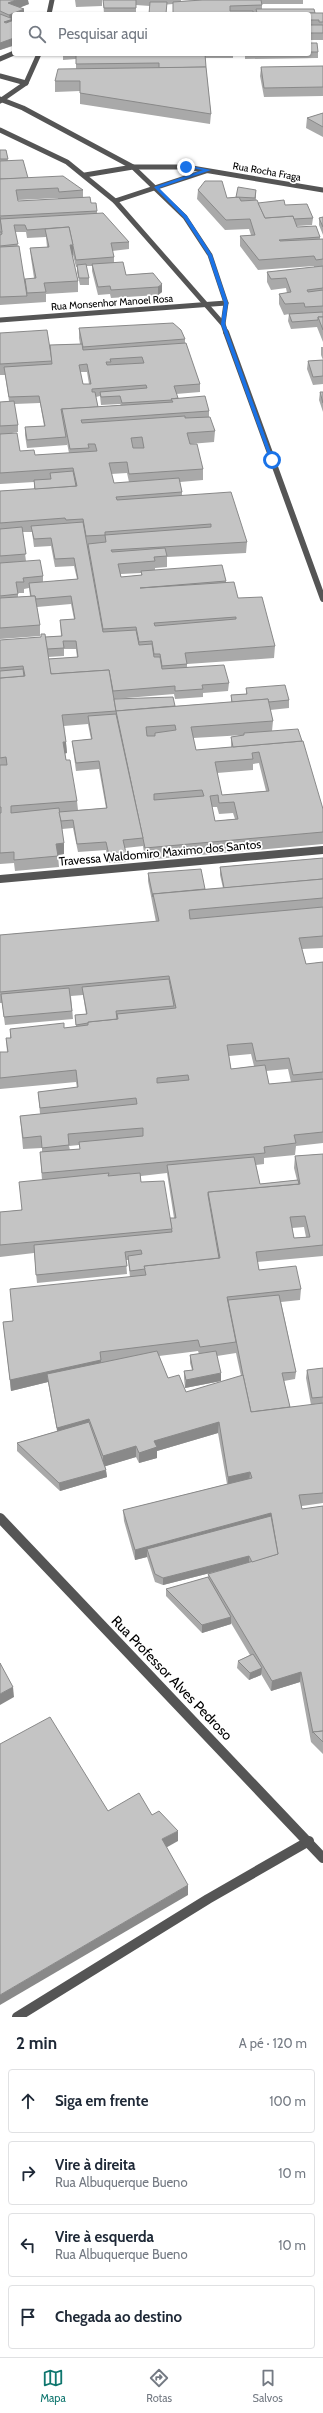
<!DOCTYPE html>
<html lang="pt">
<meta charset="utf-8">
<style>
:root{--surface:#fff;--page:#f6f6f7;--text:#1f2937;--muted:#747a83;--line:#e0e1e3;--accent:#0f766e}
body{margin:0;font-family:Cabin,sans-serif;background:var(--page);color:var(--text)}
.stop{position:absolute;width:12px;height:12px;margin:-9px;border:3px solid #1a73e8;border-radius:50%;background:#fff}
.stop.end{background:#1a73e8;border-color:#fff;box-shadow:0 1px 4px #0008}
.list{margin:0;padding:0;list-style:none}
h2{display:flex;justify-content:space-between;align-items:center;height:52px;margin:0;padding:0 16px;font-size:17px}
h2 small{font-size:13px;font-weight:400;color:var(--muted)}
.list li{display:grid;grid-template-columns:26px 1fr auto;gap:12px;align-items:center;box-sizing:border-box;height:64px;margin:0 8px 8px;padding:0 8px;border:1px solid var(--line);border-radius:4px}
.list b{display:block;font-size:15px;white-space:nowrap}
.list p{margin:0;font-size:13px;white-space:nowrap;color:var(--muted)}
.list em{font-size:13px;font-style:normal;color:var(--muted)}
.icon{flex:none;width:22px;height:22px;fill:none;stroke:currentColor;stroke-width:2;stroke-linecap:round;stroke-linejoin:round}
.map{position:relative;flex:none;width:323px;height:2017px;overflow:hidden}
.search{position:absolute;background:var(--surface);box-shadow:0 1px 3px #0004;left:12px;right:12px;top:12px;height:44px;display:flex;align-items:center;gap:10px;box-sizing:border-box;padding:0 14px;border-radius:4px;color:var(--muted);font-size:15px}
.sheet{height:340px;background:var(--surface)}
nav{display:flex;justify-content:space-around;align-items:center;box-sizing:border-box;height:56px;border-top:1px solid var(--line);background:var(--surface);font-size:11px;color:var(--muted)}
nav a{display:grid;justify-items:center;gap:2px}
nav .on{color:var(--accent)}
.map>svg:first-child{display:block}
</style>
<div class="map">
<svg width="323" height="2017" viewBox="0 0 323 2017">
<rect width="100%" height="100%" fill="#fff"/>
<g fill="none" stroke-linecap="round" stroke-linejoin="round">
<!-- lane-far1 -->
<path stroke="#555" stroke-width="8" d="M0,879l323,-29"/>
<!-- lane -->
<path stroke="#555" stroke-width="10" d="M17,2017l191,-118 101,-58"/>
<!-- street-far2 -->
<g stroke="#555" stroke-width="5">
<path d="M49,14l3,-14"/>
<path d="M0,59l14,-6"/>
<path d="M0,76l26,7"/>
<path d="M0,99l23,9 110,59 52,50 25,38 16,48 -3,21"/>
<path d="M0,101l26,-18 13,-29"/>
<path d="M0,130l67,32 48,39 108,123 3,9"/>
<path d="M85,175l48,-8h53l137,23"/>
<path d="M115,201l91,-30"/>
<path d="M0,320l226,-17"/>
</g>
<!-- street-far1 -->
<path stroke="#555" stroke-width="6" d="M226,332l97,267"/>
<!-- street -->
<path stroke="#555" stroke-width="10" d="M0,1518l323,340"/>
</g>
<!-- wall -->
<g fill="#a9a9a9" fill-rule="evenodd">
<path d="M0,0l29,4 -9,3 -6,7 -1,32 -13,4z"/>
<path d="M75,0h27v6l-26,1z"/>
<path d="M103,0h78v1l19,-1h103v4h-41v5l53,4h8v27h-14v-26h-136v-10l-23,2 -14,-1v9h-32z"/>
<path d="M309,43l9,9v6l-73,1v-5h64z"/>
<path d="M63,54h170v4h-28l6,56 -1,10 -130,-20v-13l-25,1v-11l21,-12v-10l-13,1z"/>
<path d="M323,66v30l-59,1 -4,-21 1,-9z"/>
<path d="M323,113v24l-17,-9 1,-10z"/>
<path d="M0,150h6l2,11 20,17 55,12v7l8,6 6,8v3l32,28v7l-17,2 2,6v6l12,12 27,-2 9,19 -4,3 -47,3 -1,-4 -12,1 -6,-24v-5h-6l3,12v7h-9l-3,-13v-5h-1l-3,-12h-1l6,26v11l-32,2v8l-46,3zM58,198v1l-40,2v-1zM15,232h11l1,6 19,-1 1,10 -17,1 1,10 3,20 -9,3z"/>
<path d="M198,190l29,8 9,-1 20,-7v10l2,3 27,2 28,13 -1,7 -15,1v1l23,10v2h3v103l-6,-15 -26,2 -3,-8 1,-7 -5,1 -5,-11v-10l8,-1 -1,-5 -15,2 -4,-8v-10l47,-5v-1l-56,4 -18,-24v-10l11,-1 -2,-6 -24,1 -28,-31z"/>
<path d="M323,217v18l-4,-10v-7z"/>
<path d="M79,328l106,11v4l15,41v8l-24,2 2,4 31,13v6l6,14 -1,11 -24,2 13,25v11l-23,2 2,10v3l65,47 -1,11 -79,4v10l-12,1v2l71,11v2l49,63 -1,12 -87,6v3l42,16 -1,8 -25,2v4l-28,2 -1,-5 -60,5 61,7 56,-4v-7l15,-1v-6l43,12v8l-19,2 3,11 -1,10 51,78v35l-178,16 -2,-14 -18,2 1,5v9l-17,1 -3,-13 -28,2 -5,-24 -11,1 2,25 -6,1 1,12 -44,4 -1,-8 -14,1v-224l41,-3v-3l4,3 16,-1 -1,-16 14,-1 -3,-15 -34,3 3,18v11l-40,3v-148l34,-2v-7l-34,2v-82l9,-1 -4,-26h-5v-42l50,12 30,-1 -1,-6zM80,372h7l2,12h-6zM100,396l1,9 19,-1 1,1 -23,2 -2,-10zM40,403l4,23 -19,1v8l2,13 40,-3v-2l2,10 -34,2 -15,-4 -8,-18 6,-1v-7l-4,-21zM127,473l2,9 -15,1 -3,-9zM22,532h10l2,15 17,-1 4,21 19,-1 3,13 -34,3v-6l-17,-15zM141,573v2l-20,2v-3zM29,588l1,8 -12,1v-4h6v-4zM64,649h12l1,8 -29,2v-2l16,-1zM88,724l3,15 -19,2 1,8 3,22 23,-2 7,39 -28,2 -1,-9 -11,-41 -1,-7h2l-3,-27zM243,735l-12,2v10l-35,3 -3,-12 51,-3zM259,763l7,28 -44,4 -5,-22 36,-3v-6zM212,807h5l2,7 14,-1 2,6 -20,2z"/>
<path d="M321,347h2v37l-10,1 -6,-16 1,-8 15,-1 -2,-5z"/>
<path d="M320,392h3v20l-4,-12z"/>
<path d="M323,858v90l-21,1 4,15 17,-2v181l-27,3 -1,9 -31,3v6l-8,1 4,19 37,-4 -3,-12 1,-12 28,-2v102l-66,6 2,8 42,19 -1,11 -19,2 15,70 -1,7 -11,2 6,26 21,-2 -5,-27 1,-8 16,-2v135l-21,3v3l21,-3v248l-12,-12 -11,-60 -29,9 -10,-17v1l-12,5 -12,-12 1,-7 12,-6 -19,-32v1l-29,9 -36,-37v-7l42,-12v-3l14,-4 -59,15 -8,-3 -8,-25 -12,3 -11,-39 -1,-11 104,-26 -9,-51 -61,18v7l-18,5 -3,-6 -31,9 2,11 -47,14 -43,-40v-8l40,-12 -9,-49 -37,9 -8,-69 10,-1 117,-44 -2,-17h-2l1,14 -90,9 -3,-30 -34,4v-45l21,-2 21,-30 -2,-28h2v-4l-19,1 -3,-33 20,-2 -2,-22 39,-4 -1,-6 -76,7v-37h7l-1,-14h4v-9l54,-1 12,-1 -1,-12 11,-1 -3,-19 -12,1 2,23 -68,6 -3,-22h-2v-68l156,-13 -8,-41v-8l57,16 18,-1 -3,-13v-8zM251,1054l3,12 -23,3 -2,-13zM288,1069l3,13 -22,2 -3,-13zM79,1145l1,4 -10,1 -1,-4zM167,1173l7,45h-4l-29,-36v-6zM304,1227l2,10 -12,1 -2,-10zM198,1351l1,3 -9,1v8l2,7 -8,1v7l1,10 36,-7 -4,-25 19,-3 5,23 -55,16 -18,-14 -9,-22z"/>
</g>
<!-- shaded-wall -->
<g fill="#898989">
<path d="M16,0h12l1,4 -20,8 -1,-9z"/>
<path d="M24,9v5h-10v11l-10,-3 6,-2 -1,-5z"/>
<path d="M14,38v7l-14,5v-7z"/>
<path d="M70,245h3v10l-3,1z"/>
<path d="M162,284v8l-4,3v-8z"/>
<path d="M63,742h3l1,11 -3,1z"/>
<path d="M64,843v11l-7,1 -1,-11z"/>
<path d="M101,1360v10l-54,4 1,8 -37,9 -1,-11z"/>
<path d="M221,1373v8l-36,7 1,-8z"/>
<path d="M89,1419v11l-31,9 -1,-11z"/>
<path d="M219,1422l-1,11 -61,18v7l-18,5v-10l15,-12z"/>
<path d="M136,1446v11l-33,10v-11z"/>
<path d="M106,1470l1,7 -47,14 -1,-8z"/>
<path d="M250,1472l-1,11 -21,5v-11z"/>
<path d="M271,1513v11l-124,25v8l-12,3v-10z"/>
<path d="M249,1556v7l-86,22v-7z"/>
<path d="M231,1617v7l-29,9v-8z"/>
<path d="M262,1668l-1,7 -12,5 1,-7z"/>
<path d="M301,1672l-1,10 -29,9 1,-10z"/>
<path d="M13,1687l1,10 -14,8v-11z"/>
<path d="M178,1831v10l-16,9v-11z"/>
<path d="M188,1885v10l-188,110v-10z"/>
</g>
<!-- building -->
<g fill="#c4c4c4" stroke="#898989" fill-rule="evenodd">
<path d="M0,0h16l-8,3 16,6 -15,6 -9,-4z"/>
<path d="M103,0h33v8h-32z"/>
<path d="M202,0h59l1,5 -32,1v5h23v2h-52v1h-28v-12z"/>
<path d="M150,2h17l-1,12h-17z"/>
<path d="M256,9h58l1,4h-58z"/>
<path d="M201,13h122v9h-4v-2h-10v-6h-108z"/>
<path d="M0,14l13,5 -9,3 2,1 8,-3v18l-14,5z"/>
<rect x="309" y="25" width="14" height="8"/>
<path d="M309,43h8l1,9h-9z"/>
<path d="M76,54h129l1,13 -47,1v-5l-83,1z"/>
<path d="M323,66v21l-59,1 -3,-21z"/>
<path d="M206,67l5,47 -131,-21v-12h-25l3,-12z"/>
<path d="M323,113v14l-16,-9z"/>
<path d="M0,150h6l2,9h-8z"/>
<path d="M23,160l5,18 -28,1v-18z"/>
<path d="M63,176l20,14 -24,2 -1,-4 -42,2 2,11 72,-4 1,6h5l1,8 -97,5v-37z"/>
<path d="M205,181h17l5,17 12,-1 2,4 16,-1 8,18 28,-2 4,11 19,-1 4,11 -41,3 1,1 43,-2v20l-7,1 -2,-4 -55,4 -19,-24 15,-1 -5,-16 -24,1 -28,-30z"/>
<path d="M238,187l18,3 -1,8 -19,-1z"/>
<path d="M284,200l1,5 22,-1 6,14 -19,1 -1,-3 -28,2 -7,-15z"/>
<path d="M103,213l26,29 -18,1 3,14 -38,3 -7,-33 -42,3 -2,-5h-11l4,19 -18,2v-11l2,-1 -2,-15z"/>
<path d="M0,217l2,15h-2z"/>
<path d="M323,217v10l-4,-9z"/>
<path d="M69,227l4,18h-3l8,36 -34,2 2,9 -19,1 -2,-14 11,-1 -6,-30 19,-1 -4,-18z"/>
<path d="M19,246l8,50 -27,1v-50z"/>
<path d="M123,262l3,13 27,-2 9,11 -4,3 -47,3 -1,-4 -12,1 -6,-23z"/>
<path d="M86,264l3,14h-10l-2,-13z"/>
<path d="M323,266v22l-16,2 1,2 15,-2v16l-18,1 -1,-4 -19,1 -6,-10 12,-2 -5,-14 -15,1 -4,-7z"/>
<path d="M323,312v5h-5v3l-26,2 -3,-8z"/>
<path d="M318,317h5v13z"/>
<path d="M173,323l8,7 4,9 -102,8 -4,-19z"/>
<path d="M47,330l5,31 -52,3v-31z"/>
<path d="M186,343l14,41 -26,2 4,12 -7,1 1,1 -50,3 -2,-7 -19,1 -1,-5 47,-4 -1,-3 -54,4v3h3l3,15 -37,2 5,28 -39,3 -2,-13 20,-1 -6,-30 -30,1 -5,-30 48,-3 -2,-19 32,-1 1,6zM142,357l2,6 -37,2 -1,-3h5l-1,-3zM87,364l4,20h-8l-4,-19z"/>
<path d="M323,360v16l-10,1 -5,-16z"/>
<path d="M320,392h3v11z"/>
<path d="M205,396l4,15 -128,9 1,3 103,-7v2l25,-1 5,14 -28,2 3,11h7l6,25 -74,5 -2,-12 -18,1 5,20 65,-5 3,14 -66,5 1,3 114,-8 16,50 -136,8 1,2 53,-4 2,8 -13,1 1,4 -37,3 3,13 21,-2 -1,-4 81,-6 4,16 -86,7 94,-6 4,16 24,-1 13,49 -90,7 2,11 -25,2 -2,-12h-6l-2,-13 -13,1 -3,-15 -33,2 -15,-85 18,-2 -1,-7 -19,1 -3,-17 -17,1 -1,-2 -65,5v-32l77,-5 -4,-18 -73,5v-39l17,-1 3,18 14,-1 1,5 62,-4 -2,-7h-7l1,4 -19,1 -8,-40 111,-7 -2,-3zM142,437l2,11h-11l-2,-10zM211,524v3l-106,8v-3zM236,617v2l-81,7 -1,-3z"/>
<path d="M14,401l4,24 -18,1v-24z"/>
<path d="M73,471l3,15 -41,3 -1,-9 17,-1 -1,-6z"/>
<path d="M83,522l20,110 33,-2 3,15 13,-1 2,13h6l2,12 62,-4 5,18 -27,2 1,4 -28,2v-5l-62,5 -4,-21 -58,4 -3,-15 30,-2 -2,-16h-13l1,7 -17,1 -2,-12 17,-1 -2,-16 15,-1 -4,-23 -35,3 -1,-3h-4l-2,-13 49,-4 -4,-21 -19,1 -4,-21 -17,1 -3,-13z"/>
<path d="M22,527l4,27 -26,2v-27z"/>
<path d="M40,560l3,16 -20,2 1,4h-8l2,12 -18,2v-33z"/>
<path d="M35,596l5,29 -40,3v-30z"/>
<path d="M41,634h4l6,40 58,-4 7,41 -54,4 4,27h-3l3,18h4l7,41 -66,5v7l48,-5 5,35 -8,1 2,12 -44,4v-8l-14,1v-40h1v-6h-1v-42h7l-1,-8 -6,1v-80l25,-2 -2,-10 -23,2v-28l41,-3z"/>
<path d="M23,669l1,7 -24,2v-7z"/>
<path d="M285,685l4,15 -20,2 -1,-3 -36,3 -1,-7 16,-1 -1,-6z"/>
<path d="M173,697l2,9 -59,5 -2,-12z"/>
<path d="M268,699l5,22 -82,6 5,23 107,-9 20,68v23l-178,16 -29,-137zM175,725l1,5 -21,3v3h-8l-1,-9zM259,752l10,39 -47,4 -7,-33 38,-3 -1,-6zM202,790l2,6 -50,4v-6zM218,795l1,8 15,-1 4,17 -23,2 -5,-25z"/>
<path d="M116,714l27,124 -20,2 3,13 -17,2 -3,-13 -29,2 -4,-24 -12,1 -2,-9 48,-4 -8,-47 -23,2 -4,-22 20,-2 -4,-23z"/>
<path d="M298,729l4,12 -69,6 -2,-10 13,-2v-2z"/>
<path d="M323,858v21l-99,9 -4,-21z"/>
<path d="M201,869l4,20 -52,5v3l-5,-24z"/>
<path d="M323,879v19l-134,12 1,9 133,-12v29l-24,2 7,26 17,-2v110l-30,3 -4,-17 -33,3 -4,-18 -25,2 4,24 34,-4 4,19 54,-5v53l-29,3 2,8 -32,4 1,6 -223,20 -2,-21 40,-3 -1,-7 64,-6v-8l-75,6 1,11 -27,3 -1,-12 -18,2 -3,-22 117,-12 -1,-6 -96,10 -2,-16 40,-5 -2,-17 -76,8v-26h8l-2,-14h5l-1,-9 54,-6v5l24,-3v-3l30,-3 -1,-5 59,-6 -7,-32 -169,16v-57l159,-14 -6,-27zM188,1075l1,5 -32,3v-5z"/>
<path d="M169,979l5,27 -58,5 1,8 -29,3v1l-12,2 -1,-10 12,-1 -5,-27z"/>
<path d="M69,988l3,23 -68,6 -3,-23z"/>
<path d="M323,1154v91l-67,7 3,18 37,-4 5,23 -74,8 9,45 -36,5 -2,-7 -98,12 1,8 -91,20 -7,-58 10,-1 -3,-32 136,-14 -2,-9 76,-8 -12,-66 92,-8 -5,-28zM305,1216l5,21 -16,1 -4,-21z"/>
<path d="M254,1157l6,27 38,-4 1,4 -91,8v3l11,63 -75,8 1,3 -15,2 -2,-15 14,-2 -1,-4 -16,2 2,14 -91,9 -2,-30 138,-13 -2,-14h6l-9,-53z"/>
<path d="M109,1173l-1,3 32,-3 1,9 23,-1 8,48 -172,16v-33l22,-2 -3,-28z"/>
<path d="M279,1295l17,77 -14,1 8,34 -39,5 -8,-37 -15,-75z"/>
<path d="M157,1351l11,27 11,-3 7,17 57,-17 8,37 72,-9v90l-24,2 3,14 21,-3v225l-10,1v1l-12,-61 -29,9 -64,-107 70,-20 -7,-41 -136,37 -12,-40 129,-32 -2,-6 -22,5 -9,-55 -65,19 3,6 -18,6 -3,-7 -33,10 -14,-37 -32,9 -10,-54z"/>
<path d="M216,1351l5,22 -35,7 -2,-9 9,-1 -3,-15z"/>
<path d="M323,1368v29l-11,1 -5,-28z"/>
<path d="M89,1422l17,48 -47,13 -42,-40z"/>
<path d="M271,1516l7,38 -26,8 -3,-6 -86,22 -8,-4 -8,-25z"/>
<path d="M208,1577l23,40 -29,8 -36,-36z"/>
<path d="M253,1654l9,14 -12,5 -12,-12z"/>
<path d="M0,1663l13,24 -13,7z"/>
<path d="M50,1717l58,94 31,-18 13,22 7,-4 19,20 -16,8 26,46 -188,110v-251z"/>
<path d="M323,1731v11l-10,-10z"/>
</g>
<!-- route -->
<path fill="#1a73e8" d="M186,165l25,5 -52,18 28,28 25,39 16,48 -3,21 49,137 -4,-1 -49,-136 3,-21 -16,-48 -24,-37 -30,-31 49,-17 -18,-3z"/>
<g text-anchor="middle" stroke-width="3.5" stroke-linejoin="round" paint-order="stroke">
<!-- far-street labels -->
<g font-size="10" fill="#000" stroke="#fff">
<text transform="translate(267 171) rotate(10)" y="4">Rua Rocha Fraga</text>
<text transform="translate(112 302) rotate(-4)" y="4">Rua Monsenhor Manoel Rosa</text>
</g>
<!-- street labels -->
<g font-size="12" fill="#000" stroke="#fff">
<text transform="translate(160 853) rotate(-5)" y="4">Travessa Waldomiro Maximo dos Santos</text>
</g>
<!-- near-street labels -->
<g font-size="14" fill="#000" stroke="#fff">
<text transform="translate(172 1678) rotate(46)" y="5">Rua Professor Alves Pedroso</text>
</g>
</g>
</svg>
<div class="stop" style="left:272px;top:460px"></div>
<div class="stop end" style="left:186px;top:167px"></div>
<div class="search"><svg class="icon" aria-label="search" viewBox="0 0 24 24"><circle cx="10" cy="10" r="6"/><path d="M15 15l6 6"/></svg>Pesquisar aqui</div>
</div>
<section class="sheet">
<h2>2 min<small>A pé · 120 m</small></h2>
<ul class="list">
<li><svg class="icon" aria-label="ahead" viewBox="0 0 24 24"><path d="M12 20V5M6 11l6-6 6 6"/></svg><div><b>Siga em frente</b></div><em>100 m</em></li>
<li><svg class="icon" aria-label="right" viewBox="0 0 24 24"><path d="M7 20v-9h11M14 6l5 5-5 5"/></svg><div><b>Vire à direita</b><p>Rua Albuquerque Bueno</p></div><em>10 m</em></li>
<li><svg class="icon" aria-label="left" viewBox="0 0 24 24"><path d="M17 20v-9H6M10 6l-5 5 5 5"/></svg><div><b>Vire à esquerda</b><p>Rua Albuquerque Bueno</p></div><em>10 m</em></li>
<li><svg class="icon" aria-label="arrive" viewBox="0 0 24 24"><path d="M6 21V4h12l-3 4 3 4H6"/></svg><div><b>Chegada ao destino</b></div></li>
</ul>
</section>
<nav>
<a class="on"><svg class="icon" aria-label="map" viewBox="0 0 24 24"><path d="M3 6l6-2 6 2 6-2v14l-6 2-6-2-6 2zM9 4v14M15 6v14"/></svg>Mapa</a>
<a><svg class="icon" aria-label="directions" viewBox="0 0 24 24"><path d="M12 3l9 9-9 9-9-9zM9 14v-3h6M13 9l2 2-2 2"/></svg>Rotas</a>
<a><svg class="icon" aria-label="saved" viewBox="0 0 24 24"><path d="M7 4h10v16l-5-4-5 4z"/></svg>Salvos</a>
</nav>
